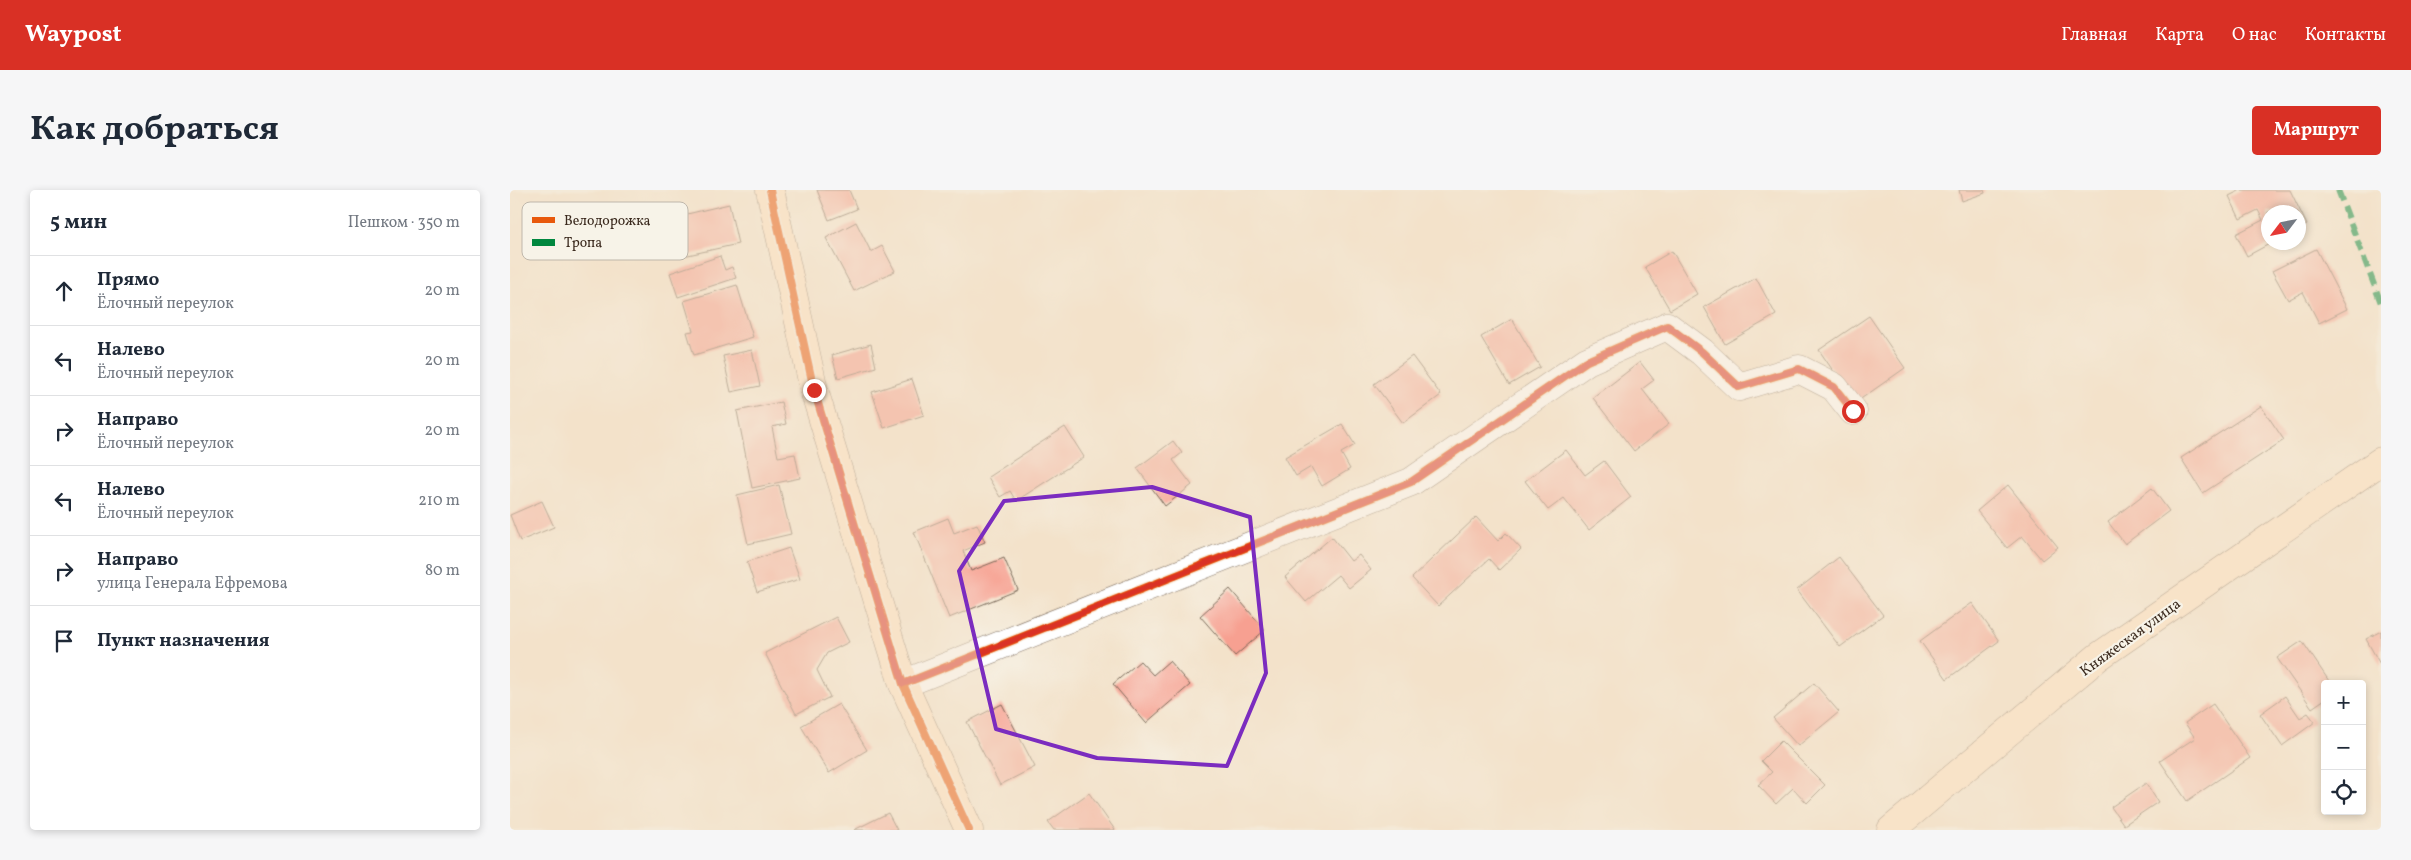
<!DOCTYPE html>
<html lang="ru">
<meta charset="utf-8">
<style>
:root{--surface:#fff;--page:#f6f6f7;--text:#1f2937;--muted:#747a83;--line:#e0e1e3;--accent:#d93025}
body{margin:0;font-family:Vollkorn,serif;background:var(--page);color:var(--text)}
.controls{position:absolute;right:15px;bottom:15px;display:grid;overflow:hidden;border-radius:5px;box-shadow:0 2px 8px #0003}
.controls button{width:45px;height:45px;display:grid;place-items:center;padding:0;border:0;border-bottom:1px solid var(--line);background:var(--surface);color:var(--text);font:25px sans-serif}
.compass{position:absolute;left:1751px;top:15px;width:45px;height:45px;border-radius:50%;background:var(--surface);box-shadow:0 2px 8px #0003;rotate:238deg}
.stop{position:absolute;width:15px;height:15px;margin:-11px;border:4px solid #d93025;border-radius:50%;background:#fff}
.stop.end{background:#d93025;border-color:#fff;box-shadow:0 1px 5px #0008}
.list{margin:0;padding:0;list-style:none}
h2{display:flex;justify-content:space-between;align-items:center;height:65px;margin:0;padding:0 20px;font-size:21px}
h2 small{font-size:16px;font-weight:400;color:var(--muted)}
.list li{display:grid;grid-template-columns:32px 1fr auto;gap:15px;align-items:center;box-sizing:border-box;height:70px;padding:0 20px;border-top:1px solid var(--line)}
.list b{display:block;font-size:19px;white-space:nowrap}
.list p{margin:0;font-size:16px;white-space:nowrap;color:var(--muted)}
.list em{font-size:16px;font-style:normal;color:var(--muted)}
.icon{flex:none;width:28px;height:28px;fill:none;stroke:currentColor;stroke-width:2;stroke-linecap:round;stroke-linejoin:round}
.map{position:relative;flex:none;width:1871px;height:640px;overflow:hidden;border-radius:5px}
header{display:flex;align-items:center;gap:30px;box-sizing:border-box;height:70px;padding:0 25px;background:var(--accent);color:#fff}
header strong{font-size:24px}
nav{display:flex;gap:28px;margin-inline-start:auto;font-size:18px}
.intro{display:flex;align-items:center;justify-content:space-between;box-sizing:border-box;height:120px;padding:0 30px}
h1{margin:0;font-size:35px}
.button{padding:12px 22px;border-radius:5px;background:var(--accent);color:#fff;font-size:18px;font-weight:700}
main{display:flex;gap:30px;padding:0 30px}
aside{flex:1;background:var(--surface);border-radius:5px;box-shadow:0 2px 8px #0003}
.map>svg:first-child{display:block}
</style>
<header>
<strong>Waypost</strong>
<nav><a>Главная</a><a>Карта</a><a>О нас</a><a>Контакты</a></nav>
</header>
<div class="intro"><h1>Как добраться</h1><a class="button">Маршрут</a></div>
<main>
<aside>
<h2>5 мин<small>Пешком · 350 m</small></h2>
<ul class="list">
<li><svg class="icon" aria-label="ahead" viewBox="0 0 24 24"><path d="M12 20V5M6 11l6-6 6 6"/></svg><div><b>Прямо</b><p>Ёлочный переулок</p></div><em>20 m</em></li>
<li><svg class="icon" aria-label="left" viewBox="0 0 24 24"><path d="M17 20v-9H6M10 6l-5 5 5 5"/></svg><div><b>Налево</b><p>Ёлочный переулок</p></div><em>20 m</em></li>
<li><svg class="icon" aria-label="right" viewBox="0 0 24 24"><path d="M7 20v-9h11M14 6l5 5-5 5"/></svg><div><b>Направо</b><p>Ёлочный переулок</p></div><em>20 m</em></li>
<li><svg class="icon" aria-label="left" viewBox="0 0 24 24"><path d="M17 20v-9H6M10 6l-5 5 5 5"/></svg><div><b>Налево</b><p>Ёлочный переулок</p></div><em>210 m</em></li>
<li><svg class="icon" aria-label="right" viewBox="0 0 24 24"><path d="M7 20v-9h11M14 6l5 5-5 5"/></svg><div><b>Направо</b><p>улица Генерала Ефремова</p></div><em>80 m</em></li>
<li><svg class="icon" aria-label="arrive" viewBox="0 0 24 24"><path d="M6 21V4h12l-3 4 3 4H6"/></svg><div><b>Пункт назначения</b></div></li>
</ul>
</aside>
<div class="map">
<svg width="1871" height="640" viewBox="0 0 1871 640">
<rect width="100%" height="100%" fill="#f7f3e8"/>
<filter id="ink" filterUnits="userSpaceOnUse"><feTurbulence type="fractalNoise" baseFrequency=".02" numOctaves="2"/><feDisplacementMap in="SourceGraphic" scale="10" xChannelSelector="R" yChannelSelector="G"/><feConvolveMatrix kernelMatrix="1 2 1 2 8 2 1 2 1" color-interpolation-filters="sRGB"/></filter>
<filter id="wash" filterUnits="userSpaceOnUse"><feTurbulence type="fractalNoise" baseFrequency=".0096" numOctaves="4" result="noise"/><feDisplacementMap in="SourceGraphic" scale="20" xChannelSelector="R" yChannelSelector="G"/><feGaussianBlur stdDeviation="1.12" result="paint"/><feColorMatrix in="noise" values="0 0 0 0 0 0 0 0 0 0 0 0 0 0 0 0 0 1.4 0 .05"/><feComposite in="paint" operator="in"/></filter>
<g filter="url(#wash)">
<rect width="100%" height="100%" fill="#f3e2ca"/>
<g id="blocks">
<!-- building -->
<g fill="#f7a091">
<path d="M307,0h32l8,19 -28,11z"/>
<path d="M1449,0h25l1,3 -23,8z"/>
<path d="M1731,0h49l17,35 -9,5v-18h-30v30h5l-26,14 -11,-22 27,-14 -5,-10 -18,9 -11,-23z"/>
<path d="M219,14l9,40 -59,13 -3,-13 -12,3 -6,-26z"/>
<path d="M346,32l15,30 11,-6 13,25 -41,20 -28,-53z"/>
<path d="M1806,59l31,60 -28,14 -16,-31 -15,8 -16,-29z"/>
<path d="M1162,61l25,43 -27,16 -25,-43z"/>
<path d="M210,66l5,14 7,-3 4,11 -58,19 -8,-24z"/>
<path d="M1246,88l20,37 -51,29 -21,-37z"/>
<path d="M227,95l16,52 -59,18 -7,-23 6,-1 -9,-30z"/>
<path d="M1359,126l36,52 -50,35 -36,-53z"/>
<path d="M1002,129l28,48 -31,18 -28,-48z"/>
<path d="M361,154l5,23 -38,11 -6,-23z"/>
<path d="M242,160l8,36 -29,6 -8,-36z"/>
<path d="M902,166l29,39 -38,28 -29,-39z"/>
<path d="M1130,172l14,18 -12,9 27,35 -35,27 -41,-53z"/>
<path d="M402,189l12,36 -40,13 -12,-36z"/>
<path d="M271,212l5,22 -14,3 6,30 17,-3 5,24 -48,10 -15,-77z"/>
<path d="M1751,216l23,34 -81,53 -22,-35z"/>
<path d="M832,234l13,21 -14,8 9,16 -28,17 -11,-19 -15,9 -11,-19z"/>
<path d="M555,237l19,30 -68,44 -6,-10 -10,6 -12,-20z"/>
<path d="M663,251l9,12 -9,7 19,25 -27,21 -28,-38z"/>
<path d="M1056,260l19,25 19,-14 27,36 -42,33 -25,-32 -16,12 -23,-29z"/>
<path d="M269,295l12,49 -43,10 -11,-49z"/>
<path d="M1498,295l50,62 -16,13 -20,-24 -15,12 -30,-37z"/>
<path d="M1642,298l17,23 -44,33 -17,-22z"/>
<path d="M32,311l12,26 -34,14 -10,-26z"/>
<path d="M966,327l22,24 8,-8 15,16 -22,21 -10,-11 -51,47 -26,-28z"/>
<path d="M438,328l6,15 23,-9 8,18 -22,9 8,20 33,-13 14,32 -69,28 -35,-86z"/>
<path d="M822,347l19,24 8,-6 12,15 -22,18 -11,-13 -32,27 -21,-25z"/>
<path d="M279,358l11,31 -43,13 -10,-30z"/>
<path d="M1329,367l44,58 -43,32 -43,-57z"/>
<path d="M720,399l35,41 -30,26 -35,-40z"/>
<path d="M1462,413l27,38 -52,38 -27,-38z"/>
<path d="M326,427l13,25 -22,11 -10,17 13,27 -34,17 -31,-61z"/>
<path d="M1871,441v35l-15,-27z"/>
<path d="M1792,451l29,43h-6v15l-13,9 -35,-50z"/>
<path d="M630,471l13,14 16,-14 21,24 -44,38 -33,-39z"/>
<path d="M1304,493l25,29 -41,34 -25,-28z"/>
<path d="M1775,506l15,22 8,-5 7,9 -33,24 -22,-32z"/>
<path d="M329,514l28,46 -38,23 -28,-47z"/>
<path d="M492,514l33,63 -35,18 -33,-63z"/>
<path d="M1703,514l37,54 -63,43 -27,-40 35,-23 -10,-15z"/>
<path d="M1271,551l44,44 -18,18 -14,-15 -17,16 -18,-19 14,-13 -11,-11z"/>
<path d="M1636,593l12,19 -34,23 -13,-18z"/>
<path d="M579,603l26,37h-61l-6,-8z"/>
<path d="M378,623l9,17h-43z"/>
</g>
</g>
</g>
<g filter="url(#ink)">
<use href="#blocks" fill-opacity="0" stroke="#7b6a5a" stroke-width="1"/>
<g fill="none" stroke-linecap="round" stroke-linejoin="round">
<!-- street casing -->
<g stroke="#7b6a5a" stroke-width="29">
<path id="street" d="M393,494l508,-202 176,-121 80,-35 35,26 37,35 60,-18 35,18 19,24"/>
</g>
<!-- secondary casing -->
<g stroke="#7b6a5a" stroke-width="29">
<g id="secondary">
<path d="M260,0l44,200 89,294 66,146"/>
<path d="M1381,640l207,-173 283,-196"/>
</g>
</g>
<!-- street -->
<use href="#street" stroke="#fff" stroke-width="28"/>
<!-- secondary -->
<use href="#secondary" stroke="#ffe4c6" stroke-width="28"/>
<!-- quiet -->
<path stroke="#00873e" stroke-width="6" stroke-dasharray="12 6" stroke-linecap="butt" d="M1828,0l43,113"/>
<!-- cycleway casing -->
<g stroke="#f7f3e8" stroke-width="11">
<g id="cycleway">
<path d="M260,0l44,200 89,294 66,146"/>
<path d="M393,494l508,-202 176,-121 80,-35 35,26 37,35 60,-18 35,18 19,24"/>
</g>
</g>
<!-- cycleway -->
<use href="#cycleway" stroke="#e8590c" stroke-width="8"/>
</g>
</g>
<g fill="none" stroke-linecap="round" stroke-linejoin="round" filter="url(#ink)">
<!-- route -->
<path stroke="#d93025" stroke-width="6" d="M304,200l89,294 508,-202 176,-121 81,-35 34,26 37,35 60,-18 35,18 19,24"/>
</g>
<!-- marked area -->
<path d="M0 0H1871V640H0ZM642,297l98,30 16,156 -39,93 -130,-8 -101,-29 -37,-158 45,-70z" fill="#f3e2ca" fill-opacity=".55" fill-rule="evenodd"/>
<path fill="none" stroke="#7b2cbf" stroke-width="4" stroke-linejoin="round" d="M642,297l98,30 16,156 -39,93 -130,-8 -101,-29 -37,-158 45,-70z"/>
<g text-anchor="middle" stroke-width="4.5" stroke-linejoin="round" paint-order="stroke">
<!-- street labels -->
<g font-size="15" fill="#3b2a1e" stroke="#f7f3e8">
<text transform="translate(1620 447) rotate(-36)" y="5">Княжеская улица</text>
</g>
</g>
<!-- legend -->
<rect x="12" y="12" width="166" height="58" rx="8" fill="#f7f3e8" stroke="#bfb7ab" stroke-width="1"/>
<rect x="22" y="27" width="23" height="6" fill="#e8590c"/>
<rect x="22" y="49" width="23" height="7" fill="#00873e"/>
<g font-size="14" fill="#3b2a1e">
<text x="54" y="35">Велодорожка</text>
<text x="54" y="57">Тропа</text>
</g>
</svg>
<div class="controls">
<button>+</button>
<button>−</button>
<button><svg class="icon" aria-label="locate" viewBox="0 0 24 24"><circle cx="12" cy="12" r="6"/><path d="M12 2v4M12 18v4M2 12h4M18 12h4"/></svg></button>
</div>
<svg class="compass" viewBox="-18 -18 36 36"><path d="M0-13l5 13h-10z" fill="#e53935"/><path d="M0 13l5-13h-10z" fill="#747a83"/></svg>
<div class="stop" style="left:1343px;top:221px"></div>
<div class="stop end" style="left:304px;top:200px"></div>
</div>
</main>
